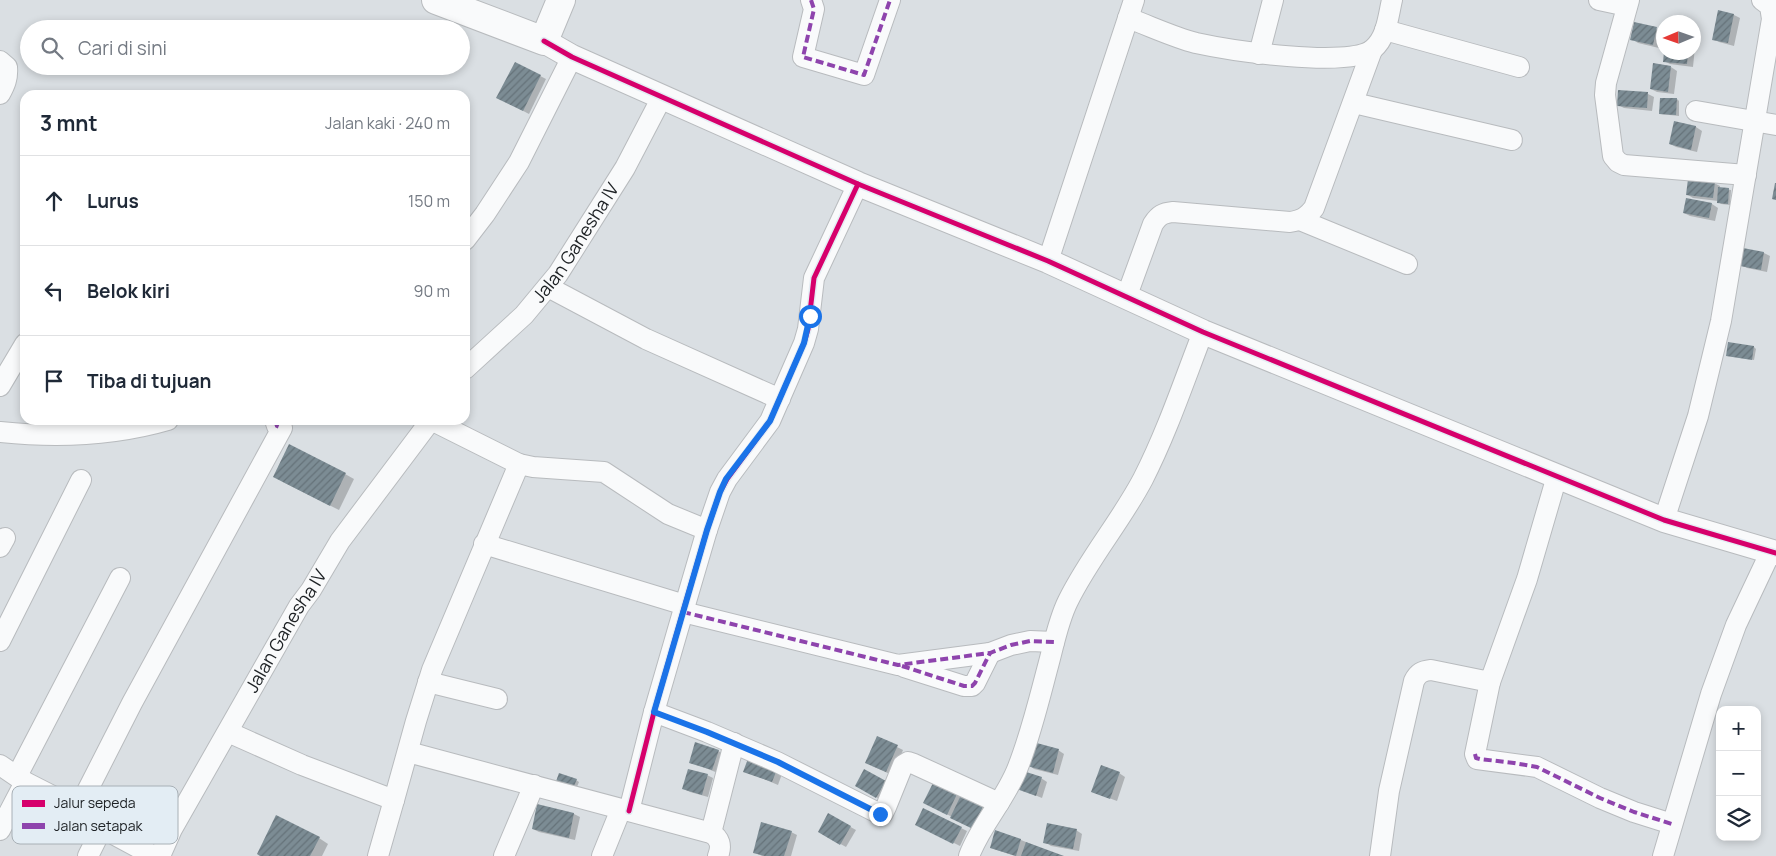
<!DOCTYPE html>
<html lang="id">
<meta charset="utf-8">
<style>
:root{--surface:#fff;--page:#f6f6f7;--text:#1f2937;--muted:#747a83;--line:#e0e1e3}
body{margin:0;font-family:Manrope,sans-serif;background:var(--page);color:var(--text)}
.controls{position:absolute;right:15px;bottom:15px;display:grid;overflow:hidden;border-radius:10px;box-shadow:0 2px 8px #0003}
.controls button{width:45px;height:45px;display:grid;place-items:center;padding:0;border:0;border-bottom:1px solid var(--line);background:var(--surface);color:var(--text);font:25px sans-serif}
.compass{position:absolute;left:1656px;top:15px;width:45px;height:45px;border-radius:50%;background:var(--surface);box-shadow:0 2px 8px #0003;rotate:268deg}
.stop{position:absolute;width:15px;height:15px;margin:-11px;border:4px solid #1a73e8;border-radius:50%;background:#fff}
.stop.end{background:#1a73e8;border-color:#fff;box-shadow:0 1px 5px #0008}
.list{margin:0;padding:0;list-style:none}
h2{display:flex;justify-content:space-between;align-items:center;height:65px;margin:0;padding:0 20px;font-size:21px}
h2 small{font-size:16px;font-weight:400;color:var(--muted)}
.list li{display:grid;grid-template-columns:32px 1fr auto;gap:15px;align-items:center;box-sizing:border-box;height:90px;padding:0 20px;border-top:1px solid var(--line)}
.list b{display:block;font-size:19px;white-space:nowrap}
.list em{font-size:16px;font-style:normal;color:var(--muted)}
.icon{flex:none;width:28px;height:28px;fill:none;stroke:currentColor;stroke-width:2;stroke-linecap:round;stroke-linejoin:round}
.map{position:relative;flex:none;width:1776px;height:856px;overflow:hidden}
.search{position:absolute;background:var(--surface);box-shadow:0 2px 8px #0003;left:20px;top:20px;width:450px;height:55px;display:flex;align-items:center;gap:12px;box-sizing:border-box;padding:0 18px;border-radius:28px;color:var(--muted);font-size:19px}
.panel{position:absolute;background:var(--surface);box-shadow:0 2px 8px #0003;left:20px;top:90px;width:450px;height:335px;border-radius:15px}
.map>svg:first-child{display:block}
</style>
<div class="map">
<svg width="1776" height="856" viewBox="0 0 1776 856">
<defs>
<pattern id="building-hatch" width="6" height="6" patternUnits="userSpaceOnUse" patternTransform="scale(1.25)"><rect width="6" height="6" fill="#7c8c94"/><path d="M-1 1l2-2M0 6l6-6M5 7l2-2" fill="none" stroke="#657279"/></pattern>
</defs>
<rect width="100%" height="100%" fill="#dadfe3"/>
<!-- shadow -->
<g fill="#0003">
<path d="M1719,12l15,3 6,3 -6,28 -15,-4 -6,-3z"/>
<path d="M1656,29l6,3 -3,16 -21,-5 -6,-4z"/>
<path d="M1694,46l1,1 -2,20 -23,-3 -6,-3 1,-9h29z"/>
<path d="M515,63l31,16 -17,35 -25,-13z"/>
<path d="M1671,67l6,4 -3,23 -17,-2 -6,-3z"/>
<path d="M1648,94l6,3 -2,14 -28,-3 -6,-3z"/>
<path d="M1677,99l2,2v15l-19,-2z"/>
<path d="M1675,122l21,5 6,4 -5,21 -21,-5 -6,-3z"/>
<path d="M1714,183l6,3v2l11,2 -1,15 -9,-1 -3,-3 -25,-3 -5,-3z"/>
<path d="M1687,199l25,5 6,4 -3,13 -25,-5 -6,-3z"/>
<path d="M1764,253l6,3 -3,16 -20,-4 -5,-3z"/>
<path d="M1754,347l2,2 -2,11 -24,-4z"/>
<path d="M345,474l9,5 -15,31 -56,-28z"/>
<path d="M897,747l6,3 -11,25 -20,-9z"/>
<path d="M1058,750l6,4 -6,21 -24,-6 -5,-4z"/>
<path d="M718,751l6,3 -6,19 -28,-11z"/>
<path d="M745,771h38l-5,14z"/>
<path d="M865,771l26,15 -8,15 -26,-15z"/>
<path d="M1119,773l6,4 -8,24 -24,-9z"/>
<path d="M707,775l6,3 -5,19 -18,-5 -6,-3z"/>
<path d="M1041,778l6,4 -5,16 -27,-11z"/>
<path d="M576,780l3,2 -5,12 -16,-6z"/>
<path d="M935,782l55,27 -11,22 -48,-25z"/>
<path d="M538,806l36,8 6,3 -5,23 -36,-8 -6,-3z"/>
<path d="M829,815l27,15 -10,17 -27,-15z"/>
<path d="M922,827l39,1 6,3 -7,15z"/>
<path d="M1076,830l6,4 -3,17 -28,-5 -6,-4z"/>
<path d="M791,832l6,3 -6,21h-29l-8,-4z"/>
<path d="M996,832l25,8 40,16h-46l-18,-6 -6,-3z"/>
<path d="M319,838l9,6 -6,12h-60z"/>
</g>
<!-- building -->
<g fill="url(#building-hatch)">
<path d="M1718,10l16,4 -6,29 -16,-3z"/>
<path d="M1634,22l23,5 -4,18 -23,-5z"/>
<path d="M1664,52h24l-1,12 -24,-2z"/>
<path d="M515,62l26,13 -18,36 -27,-13z"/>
<path d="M1653,63l18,3 -3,26 -18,-3z"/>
<path d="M1618,90l30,2 -1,16 -30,-2z"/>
<path d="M1660,98h17l-1,17 -17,-1z"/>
<path d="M1674,121l22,5 -5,24 -22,-6z"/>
<path d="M1688,179l27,3 -2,16 -27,-3z"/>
<path d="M1775,183h1v17l-4,-1z"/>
<path d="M1718,187l11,1 -1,16 -11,-1z"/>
<path d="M1686,198l26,5 -3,15 -26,-5z"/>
<path d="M1743,248l21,4 -3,18 -21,-4z"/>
<path d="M1728,342l26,4 -2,14 -26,-4z"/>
<path d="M289,444l57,29 -16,33 -57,-29z"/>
<path d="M877,736l21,9 -12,27 -21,-9z"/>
<path d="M695,742l24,8 -7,20 -23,-7z"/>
<path d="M1033,742l26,7 -6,24 -26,-7z"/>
<path d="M749,756l29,11 -6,15 -29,-10z"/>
<path d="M1101,765l19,7 -10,27 -19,-7z"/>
<path d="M688,769l20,5 -6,21 -20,-6z"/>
<path d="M864,769l22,12 -10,17 -21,-12z"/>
<path d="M1020,770l22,7 -6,19 -22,-8z"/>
<path d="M559,773l18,6 -6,14 -17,-6z"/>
<path d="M934,781l24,11 -11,23 -24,-12z"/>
<path d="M962,793l22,11 -11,25 -23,-11z"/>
<path d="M537,804l37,9 -5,25 -37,-9z"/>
<path d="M923,808l39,19 -9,17 -38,-19z"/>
<path d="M828,813l23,13 -11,19 -22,-13z"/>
<path d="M276,815l44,22 -10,19h-50l-3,-2z"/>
<path d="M761,822l31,9 -8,25h-19l-12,-3z"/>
<path d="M1047,823l30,6 -4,20 -30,-6z"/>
<path d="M995,830l26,9 -5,17 -26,-8z"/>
<path d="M1026,842l38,14h-43z"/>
</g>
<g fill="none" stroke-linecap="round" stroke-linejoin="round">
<!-- minor casing -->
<g stroke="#b8bbbe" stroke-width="22">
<g id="minor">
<path d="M811,0l3,9 -11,48 61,18 26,-75"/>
<path d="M1599,0l28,6"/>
<path d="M1629,0l-23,83 -1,12 8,61 5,6 6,3 122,10"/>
<path d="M1128,18c22,8 45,19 68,25 32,7 154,26 177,6 14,-12 15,-32 19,-49"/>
<path d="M1385,30l134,37"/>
<path d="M1259,54l14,-54"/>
<path d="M0,61l7,6c1,11 -2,18 -7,27"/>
<path d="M1354,103l158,37"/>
<path d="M1696,111l80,14"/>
<path d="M1300,220l107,44"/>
<path d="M465,240l20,-26 34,-52 53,-105"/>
<path d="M1048,261l86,-261"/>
<path d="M548,287l98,52 134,60"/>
<path d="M1126,298l27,-74c6,-9 10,-11 20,-12l117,10c12,-2 17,-5 24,-14l58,-158"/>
<path id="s1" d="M465,369l59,-54 34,-41 67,-106 37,-71"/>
<path d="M0,386l25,-42"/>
<path d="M431,420l88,44 14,3 71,5 64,42 39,16"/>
<path d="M0,432c57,6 113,4 168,-12"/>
<path d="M1664,520l34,-104 23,-95 51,-302 -2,-13 -8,-6"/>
<path d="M484,544l201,61"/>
<path d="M0,547l5,-9"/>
<path d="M683,612l215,53 92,-12 21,-8 19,-4 24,1"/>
<path d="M0,641l81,-161"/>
<path d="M904,667l60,19h8l3,-3 15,-30"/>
<path d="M428,682l69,17"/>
<path d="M1490,682l-15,72 2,5 60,8 63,31 34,14 38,12"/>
<path d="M654,712l53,20 70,30 103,52 3,-1 3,-6 17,-42 5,-3 6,2 85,39"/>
<path d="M228,732l74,33 92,35 22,-79 16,-51 87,-206"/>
<path d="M408,752l303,81c9,5 11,13 7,23"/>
<path d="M0,765l25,17 53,27 24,19 52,28"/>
<path d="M17,776l103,-198"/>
<path d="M78,809l54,-106 150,-275 -5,-2 -2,-6"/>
<path d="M629,811l25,-99 31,-107 22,-75 13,-38 7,-13 43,-58 34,-78 4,-14 6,-51 44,-94"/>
<path d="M0,830l25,-48"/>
<path d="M711,833l23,-90"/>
<path d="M88,856l14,-28"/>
<path id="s2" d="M160,856l12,-27 127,-223 12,-16 29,-49 91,-121"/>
<path d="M378,856l16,-56"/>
<path d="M504,856l30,-71"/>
<path d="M602,856l19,-47"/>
<path d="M969,856c12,-32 37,-57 49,-89 13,-33 21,-67 30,-101 6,-22 10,-45 20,-65 21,-43 53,-80 75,-122 24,-47 41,-98 60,-147"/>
<path d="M1380,856l9,-65 25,-110c4,-8 8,-10 17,-11l59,12 37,-103 30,-103"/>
<path d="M1663,856l48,-162 25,-69 35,-74"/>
</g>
</g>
<!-- tertiary casing -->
<g stroke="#b8bbbe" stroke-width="26">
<path id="tertiary" d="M544,41l28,16 286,127 190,77 155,71 461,188 112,33"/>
</g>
<!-- secondary casing -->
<g stroke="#b8bbbe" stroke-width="30">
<path id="secondary" d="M436,0l108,41 17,-41"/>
</g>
<!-- minor -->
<use href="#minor" stroke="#f9fafb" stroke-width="20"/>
<!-- tertiary -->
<use href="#tertiary" stroke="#f9fafb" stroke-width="24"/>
<!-- secondary -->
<use href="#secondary" stroke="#f9fafb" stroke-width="28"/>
<!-- quiet -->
<g stroke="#8e44ad" stroke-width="4" stroke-dasharray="8 4" stroke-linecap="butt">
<path d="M811,0l3,9 -11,48 61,18 26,-75"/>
<path d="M275,420l2,6 5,2"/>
<path d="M683,612l215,53 92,-12 21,-8 19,-4 24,1"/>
<path d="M902,666l62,20h8l3,-3 15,-30"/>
<path d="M1475,754l1,4 4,1 34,4 23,4 63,31 34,14 38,12"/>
</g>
<!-- cycleway casing -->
<g stroke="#e3edf4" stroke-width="8">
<g id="cycleway">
<path d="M544,41l28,16 286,127 190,77 155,71 461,188 112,33"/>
<path d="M629,811l25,-99 31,-107 22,-75 13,-38 7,-13 43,-58 34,-78 4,-14 6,-51 44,-94"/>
</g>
</g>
<!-- cycleway -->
<use href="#cycleway" stroke="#d6006c" stroke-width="5"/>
</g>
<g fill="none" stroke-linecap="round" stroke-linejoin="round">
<!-- route -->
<path stroke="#1a73e8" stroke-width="6" d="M810,316l-6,27 -34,78 -44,58 -6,13 -13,38 -53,182 53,20 71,30 102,52"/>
</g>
<g text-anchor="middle" stroke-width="5" stroke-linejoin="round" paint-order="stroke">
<!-- street labels -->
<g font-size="18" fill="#1d2124" stroke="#e3edf4">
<text dy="6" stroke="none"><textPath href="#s1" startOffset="169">Jalan Ganesha IV</textPath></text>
<text dy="6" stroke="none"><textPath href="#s2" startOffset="258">Jalan Ganesha IV</textPath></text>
</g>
</g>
<!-- legend -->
<rect x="12" y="786" width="166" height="58" rx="8" fill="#e3edf4" stroke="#a8b0b6" stroke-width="1"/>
<rect x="22" y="800" width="23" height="7" fill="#d6006c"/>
<rect x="22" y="823" width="23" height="6" fill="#8e44ad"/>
<g font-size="14" fill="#1d2124">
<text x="54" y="808">Jalur sepeda</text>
<text x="54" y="831">Jalan setapak</text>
</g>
</svg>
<div class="controls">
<button>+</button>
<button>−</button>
<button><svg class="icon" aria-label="layers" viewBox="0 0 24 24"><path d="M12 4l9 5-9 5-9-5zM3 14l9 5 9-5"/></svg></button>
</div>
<svg class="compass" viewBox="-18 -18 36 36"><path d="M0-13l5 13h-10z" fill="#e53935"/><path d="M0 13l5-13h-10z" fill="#747a83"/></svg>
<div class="stop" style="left:810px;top:316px"></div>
<div class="stop end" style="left:880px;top:814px"></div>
<div class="search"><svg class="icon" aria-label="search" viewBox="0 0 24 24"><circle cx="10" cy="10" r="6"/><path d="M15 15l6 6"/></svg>Cari di sini</div>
<section class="panel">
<h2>3 mnt<small>Jalan kaki · 240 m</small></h2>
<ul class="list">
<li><svg class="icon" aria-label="ahead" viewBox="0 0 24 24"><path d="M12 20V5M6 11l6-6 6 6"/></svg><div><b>Lurus</b></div><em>150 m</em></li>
<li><svg class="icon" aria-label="left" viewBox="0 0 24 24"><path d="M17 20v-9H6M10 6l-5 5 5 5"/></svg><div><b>Belok kiri</b></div><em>90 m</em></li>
<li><svg class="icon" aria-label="arrive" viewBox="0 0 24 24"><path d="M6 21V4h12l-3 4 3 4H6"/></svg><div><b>Tiba di tujuan</b></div></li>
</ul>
</section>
</div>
